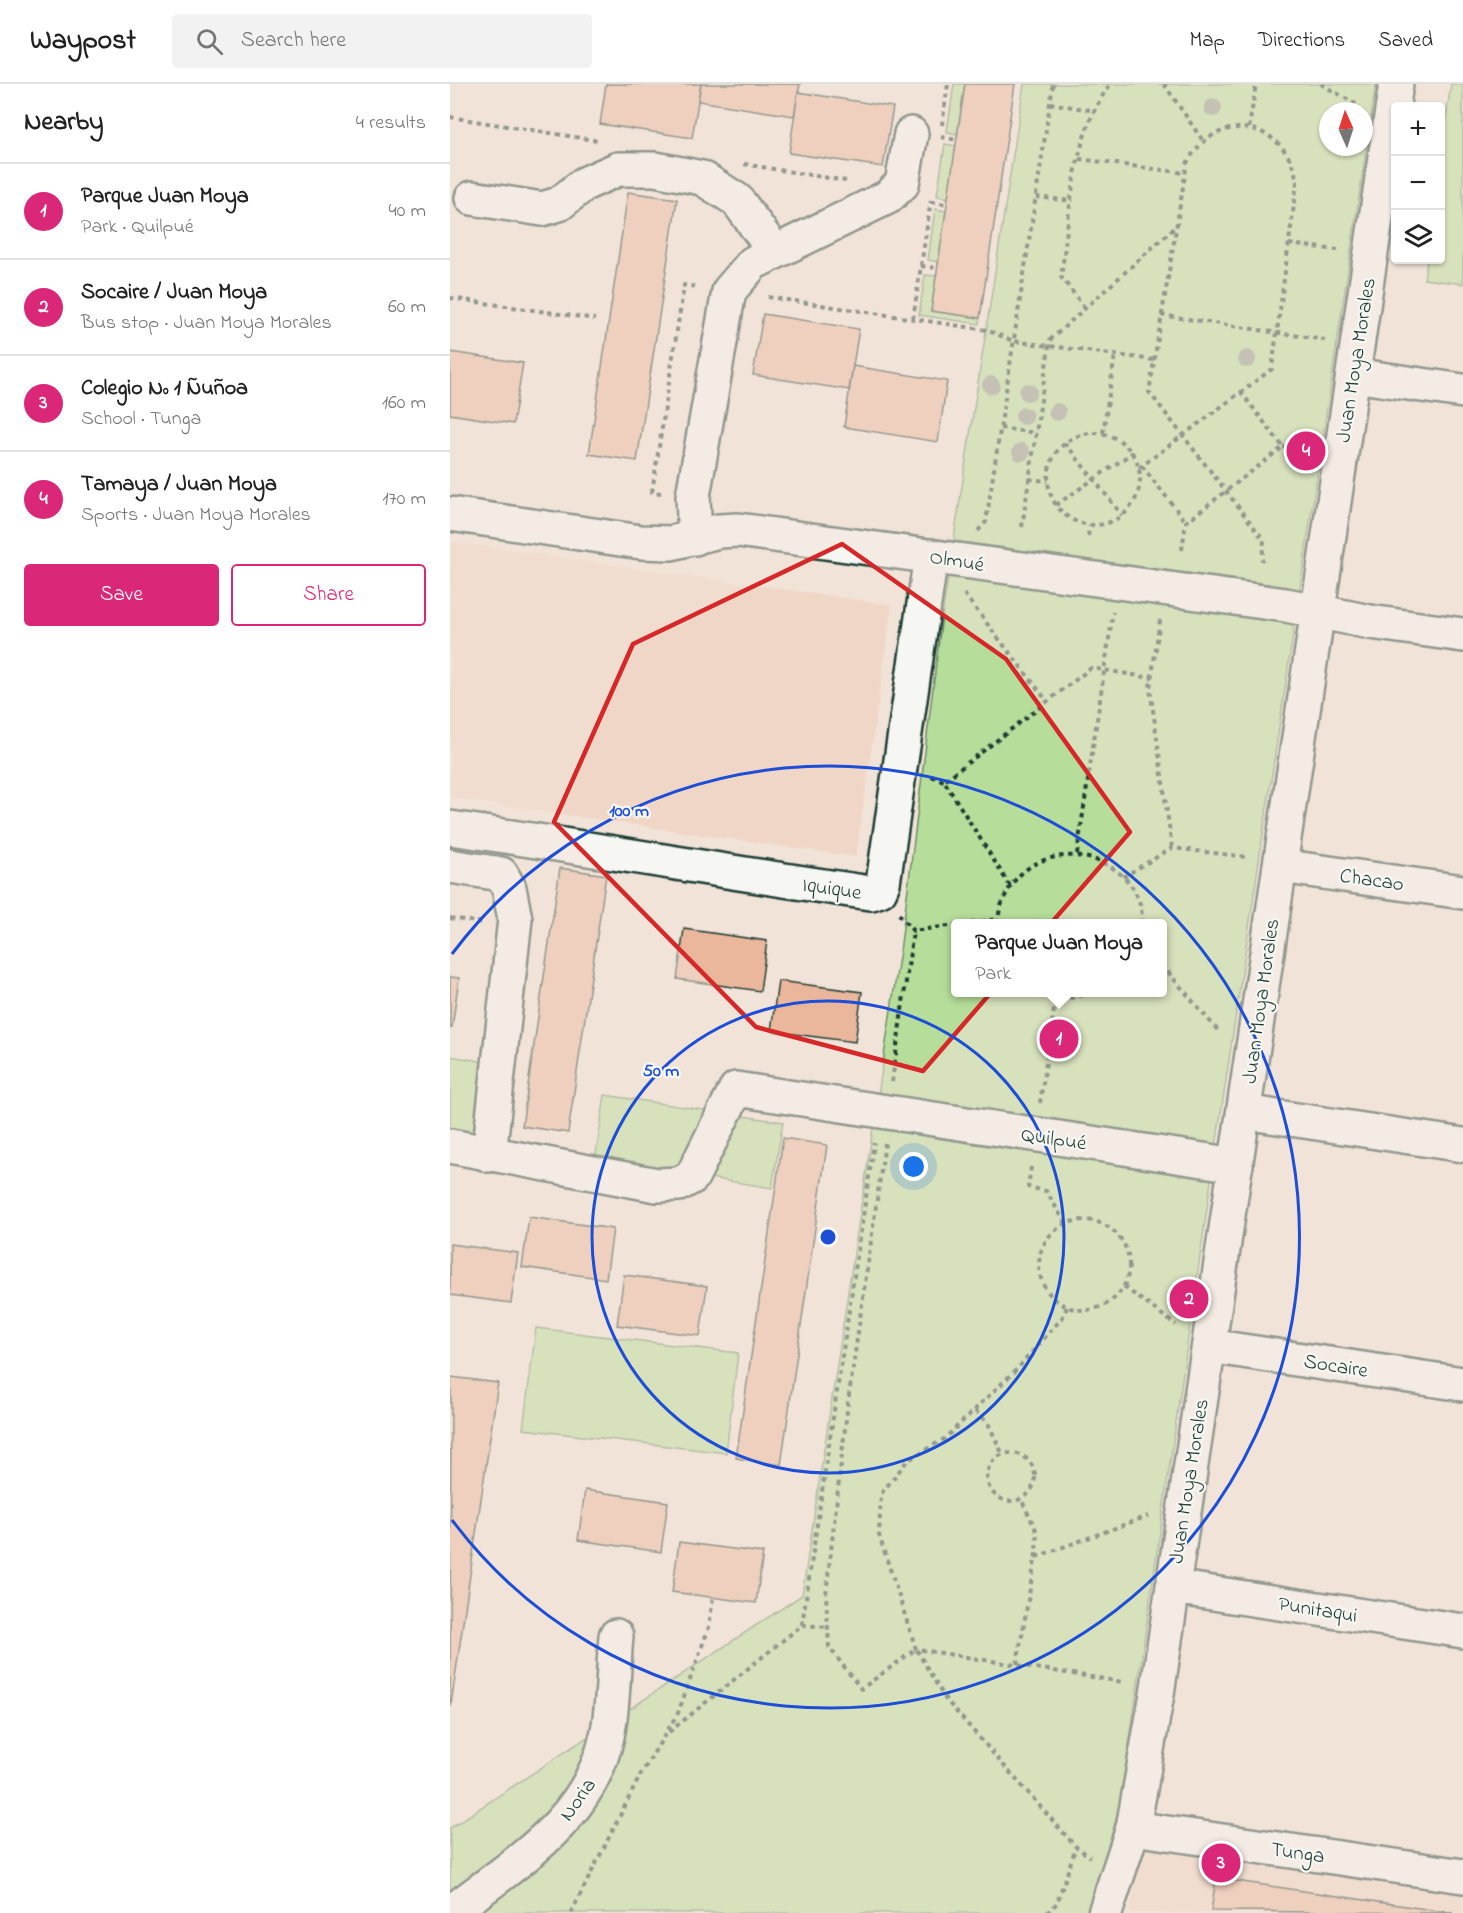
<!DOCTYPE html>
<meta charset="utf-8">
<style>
:root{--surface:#fff;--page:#f2f2f2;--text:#222;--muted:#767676;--line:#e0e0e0;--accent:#db2777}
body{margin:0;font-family:"Indie Flower",sans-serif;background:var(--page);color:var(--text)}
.controls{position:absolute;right:18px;top:18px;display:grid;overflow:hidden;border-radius:6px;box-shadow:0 2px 4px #0004}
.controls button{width:54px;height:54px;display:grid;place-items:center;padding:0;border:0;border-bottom:2px solid var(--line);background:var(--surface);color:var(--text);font:30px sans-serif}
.compass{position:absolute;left:869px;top:18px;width:54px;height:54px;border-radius:50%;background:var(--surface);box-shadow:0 2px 4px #0004;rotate:357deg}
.you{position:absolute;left:464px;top:1083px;width:21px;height:21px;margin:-15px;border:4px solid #fff;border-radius:50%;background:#1a73e8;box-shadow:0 0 0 9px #1a73e833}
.badge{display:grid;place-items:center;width:39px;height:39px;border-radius:50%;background:var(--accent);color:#fff;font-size:20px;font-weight:700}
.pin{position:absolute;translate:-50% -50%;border:3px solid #fff;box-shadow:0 2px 6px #0006}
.popup{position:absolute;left:501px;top:835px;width:216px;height:78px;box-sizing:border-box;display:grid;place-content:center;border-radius:6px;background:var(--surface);filter:drop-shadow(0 2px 4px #0005);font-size:20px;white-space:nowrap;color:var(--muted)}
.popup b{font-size:22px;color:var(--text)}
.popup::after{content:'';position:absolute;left:50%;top:100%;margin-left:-12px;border:12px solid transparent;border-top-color:var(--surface)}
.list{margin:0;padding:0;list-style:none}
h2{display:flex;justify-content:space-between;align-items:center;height:78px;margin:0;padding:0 24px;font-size:26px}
h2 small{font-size:20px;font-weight:400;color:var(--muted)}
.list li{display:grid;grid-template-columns:39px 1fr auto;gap:18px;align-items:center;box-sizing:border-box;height:96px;padding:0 24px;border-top:2px solid var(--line)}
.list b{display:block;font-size:22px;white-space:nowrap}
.list p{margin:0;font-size:20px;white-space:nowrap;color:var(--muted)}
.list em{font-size:20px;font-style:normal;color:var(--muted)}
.actions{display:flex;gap:12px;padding:18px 24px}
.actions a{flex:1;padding:14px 0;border:2px solid var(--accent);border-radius:6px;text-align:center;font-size:21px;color:var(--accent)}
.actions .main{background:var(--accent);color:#fff}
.icon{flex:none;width:33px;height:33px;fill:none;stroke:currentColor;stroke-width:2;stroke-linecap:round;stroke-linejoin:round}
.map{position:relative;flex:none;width:1013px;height:1829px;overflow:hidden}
header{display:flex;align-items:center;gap:36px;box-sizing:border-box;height:84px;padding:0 30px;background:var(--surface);border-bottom:2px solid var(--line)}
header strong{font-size:28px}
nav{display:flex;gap:33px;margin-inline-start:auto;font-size:21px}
.search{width:420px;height:54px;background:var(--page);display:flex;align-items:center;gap:15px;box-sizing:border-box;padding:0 21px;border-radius:6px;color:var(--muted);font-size:22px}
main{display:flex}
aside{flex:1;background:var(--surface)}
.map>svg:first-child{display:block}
</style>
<header>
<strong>Waypost</strong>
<div class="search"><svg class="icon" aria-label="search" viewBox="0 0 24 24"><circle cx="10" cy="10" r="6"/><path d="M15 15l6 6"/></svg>Search here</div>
<nav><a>Map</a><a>Directions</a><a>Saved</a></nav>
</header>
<main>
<aside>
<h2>Nearby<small>4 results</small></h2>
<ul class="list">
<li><span class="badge">1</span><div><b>Parque Juan Moya</b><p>Park · Quilpué</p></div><em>40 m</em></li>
<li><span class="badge">2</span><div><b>Socaire / Juan Moya</b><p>Bus stop · Juan Moya Morales</p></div><em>60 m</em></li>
<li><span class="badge">3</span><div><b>Colegio Nº 1 Ñuñoa</b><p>School · Tunga</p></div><em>160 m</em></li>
<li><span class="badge">4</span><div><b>Tamaya / Juan Moya</b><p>Sports · Juan Moya Morales</p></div><em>170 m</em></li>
</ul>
<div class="actions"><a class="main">Save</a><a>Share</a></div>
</aside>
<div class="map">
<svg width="1013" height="1829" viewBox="0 0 1013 1829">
<rect width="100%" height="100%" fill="#f2e3d8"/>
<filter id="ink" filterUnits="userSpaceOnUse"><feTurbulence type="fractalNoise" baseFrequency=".0167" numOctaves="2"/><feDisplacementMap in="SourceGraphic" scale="12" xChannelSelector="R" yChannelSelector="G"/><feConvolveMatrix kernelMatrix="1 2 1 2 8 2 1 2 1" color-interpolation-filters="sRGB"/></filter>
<g filter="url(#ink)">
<!-- built -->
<g fill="#f0d6c6">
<path d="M0,457l442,64 -36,252 -406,-59z"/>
<path d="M693,1757l320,45v27h-334z"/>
</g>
<!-- green -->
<g fill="#b6de9a" stroke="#6a8e67" stroke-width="1.5" fill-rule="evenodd">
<path d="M504,0h11l-8,50 -10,-2z"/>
<path d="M574,0h352l-158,1049 -95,653c-8,44 -18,86 -36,127h-637v-85l352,-233 99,-651 41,-328zM878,27h36v36h-36zM506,840h206v68h-206z"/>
<path d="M1001,0h12v200l-39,-5 3,-19h13v-101z"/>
<path d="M495,60l11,2 -8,52 -11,-2z"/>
<path d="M485,125l11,2 -8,51 -10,-2z"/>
<path d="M475,191l11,1 -5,35 49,7 -1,6 -60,-9z"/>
<path d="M0,972l54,9 -14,82 -40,-7z"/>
<path d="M155,1011l178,27 -11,66 -177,-28z"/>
<path d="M86,1244l202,25 -12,100 -203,-24z"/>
</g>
<!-- building -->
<g fill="#eab79c" stroke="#1f3d34" stroke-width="1.5">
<path d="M156,0h95l-9,54 -92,-14z"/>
<path d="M251,0h99l-6,32 -96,-15z"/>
<path d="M515,0h50l-35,234 -49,-7z"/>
<path d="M348,8l95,15 -10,60 -94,-14z"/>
<path d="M178,108l49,7 -40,262 -48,-7z"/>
<path d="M313,230l96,15 -10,61 -96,-15z"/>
<path d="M0,268l73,11 -10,61 -63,-10z"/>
<path d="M403,282l94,15 -9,61 -94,-15z"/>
<path d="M110,784l46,7 -38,258 -46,-7z"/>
<path d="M234,845l83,12 -7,50 -83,-12z"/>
<path d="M0,893l9,1 -7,50h-2z"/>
<path d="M328,897l84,11 -7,50 -84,-11z"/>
<path d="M333,1054l44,7 -46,320 -45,-7z"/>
<path d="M79,1133l84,12 -7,50 -84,-12z"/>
<path d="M0,1160l68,9 -7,50 -61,-8z"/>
<path d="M174,1191l83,11 -7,50 -83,-11z"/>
<path d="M1,1293l47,6 -47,322h-1z"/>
<path d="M135,1406l83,12 -7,50 -83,-12z"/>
<path d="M229,1458l84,11 -7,50 -84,-11z"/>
<path d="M766,1794l237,35 -242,-2z"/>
</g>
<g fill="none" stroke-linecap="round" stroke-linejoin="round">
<!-- minor casing -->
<g stroke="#1f3d34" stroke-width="38">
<g id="minor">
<path d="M22,114l70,11 17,-5 25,-20 34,-15h37l47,9 35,22 38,52"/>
<path d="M903,291l110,16"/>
<path d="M0,430l191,28 30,1 48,-12 19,-1 548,75 84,17 93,13"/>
<path d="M245,454l-2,-42 36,-205 24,-28 135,-66 14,-13 9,-50"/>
<path d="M0,744c141,20 280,45 421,65l9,-3 3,-7 48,-327"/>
<path d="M0,782l51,8 8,14 6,31 -26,236"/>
<path d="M830,782l183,26"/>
<path d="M794,1028l219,33"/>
<path d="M0,1062l207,39 22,-1 13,-7 44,-88 500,76"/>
<path d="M759,1262l254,38"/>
<path d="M723,1503l290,44"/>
<path d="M683,1744l330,48"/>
<path d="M0,1829c64,-50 139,-92 157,-177 7,-32 6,-68 9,-100"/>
<path d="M655,1829l28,-85 24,-134 239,-1610"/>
</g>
</g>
<!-- path -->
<g stroke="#1f3d34" stroke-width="4" stroke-dasharray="4.5 4.5" stroke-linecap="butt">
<path d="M714,0l39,57"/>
<path d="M871,0l38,22"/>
<path d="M600,19l45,8"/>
<path d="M0,33l150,24"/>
<path d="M492,41l6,-41"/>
<path d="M799,44l7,-44"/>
<path d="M491,53l16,3"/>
<path d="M629,75l106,14"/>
<path d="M294,80l102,17"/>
<path d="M586,113l37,4"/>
<path d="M481,118l16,2"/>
<path d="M839,160l49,6"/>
<path d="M471,182l16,2"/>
<path d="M318,213l219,33 26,11 141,19"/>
<path d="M0,214l145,21"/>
<path d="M635,224l-24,-31c9,-60 11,-146 50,-193"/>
<path d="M711,231l164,25"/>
<path d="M463,235l18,-119"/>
<path d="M550,344l36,5"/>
<circle cx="644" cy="395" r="46"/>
<path d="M653,349l12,-78"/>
<path d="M615,359l57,72"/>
<path d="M833,363l26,3"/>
<path d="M692,382l44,56"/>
<path d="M689,384l133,-99 25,-187c-10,-62 -80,-74 -110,-19l-38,229 115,148 -2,21"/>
<path d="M579,395l19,2"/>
<path d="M211,409l-9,-1 32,-207 14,2"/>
<path d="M606,421l76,-52 2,2"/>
<path d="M572,443l28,-187 124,-112"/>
<path d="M528,447l8,-9 67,-438"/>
<path d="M638,452l2,-11"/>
<path d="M732,466l4,-28 97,-75 -42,-55"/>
<path d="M514,510l84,108"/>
<path d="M710,536l-10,68 22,160"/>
<path d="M481,692l13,5"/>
<path d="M627,770l36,-242"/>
<path d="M673,793l49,-29 75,9"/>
<path d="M560,802l-66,-105 147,-113 61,10"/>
<path d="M449,830l14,17 43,-6"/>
<path d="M0,834l33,5"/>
<path d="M513,840l35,-5"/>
<path d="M548,840c0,-13 5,-25 11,-35 33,-58 136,-36 133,35"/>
<path d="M712,881l58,68"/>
<path d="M593,908l28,6 26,-6"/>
<path d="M442,998l21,-151"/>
<path d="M590,1019l16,-107"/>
<path d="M435,1059l-37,259 -22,192 3,53 32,42 55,-40 30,51 130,147 14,10"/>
<path d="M581,1083l-3,20 18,4 20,33"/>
<circle cx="634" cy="1181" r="45"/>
<path d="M674,1203l52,38"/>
<path d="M617,1223l-5,11 -43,49 -75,72 -37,22 -26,33 -2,41 37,114 207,33"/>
<path d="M525,1327l13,12 15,32"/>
<circle cx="561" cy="1393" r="24"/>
<path d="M586,1473l112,-41"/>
<path d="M352,1541l72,-482"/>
<path d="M567,1580l19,-110 1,-22 -16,-33"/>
<path d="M219,1648l133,-107 26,2"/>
<path d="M121,1829l70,-139 37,-61 31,-86 4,-30"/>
<path d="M597,1829l10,-10 19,-56"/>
</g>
<!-- minor -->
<use href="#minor" stroke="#f6f6f2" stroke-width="33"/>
</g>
<!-- trees -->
<g fill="#8e9989">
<circle cx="763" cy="24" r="9"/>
<circle cx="797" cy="275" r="9"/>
<circle cx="541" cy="301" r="9"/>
<circle cx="578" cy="308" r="9"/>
<circle cx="607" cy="328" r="9"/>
<circle cx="574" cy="332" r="9"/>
<circle cx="571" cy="368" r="9"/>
</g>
</g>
<!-- marked area -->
<path d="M0 0H1013V1829H0ZM392,460l164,115 124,173 -207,239 -167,-44 -202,-205 79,-178z" fill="#f2e3d8" fill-opacity=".55" fill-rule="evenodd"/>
<path fill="none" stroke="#d62828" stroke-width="4.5" stroke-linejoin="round" d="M392,460l164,115 124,173 -207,239 -167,-44 -202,-205 79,-178z"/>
<!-- distance rings -->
<g fill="none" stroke="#1d4ed8" stroke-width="3">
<circle cx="378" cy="1153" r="236"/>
<path d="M2 870A471 471 0 1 1 2 1436"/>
</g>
<g text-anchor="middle" stroke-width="4.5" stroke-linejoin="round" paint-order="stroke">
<!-- street labels -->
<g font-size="21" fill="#1f3d34" stroke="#f6f6f2">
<text transform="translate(905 276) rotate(-81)" y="7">Juan Moya Morales</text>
<text transform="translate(507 476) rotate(9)" y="7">Olmué</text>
<text transform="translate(922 795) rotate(8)" y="7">Chacao</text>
<text transform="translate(382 804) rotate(8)" y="7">Iquique</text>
<text transform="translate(810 917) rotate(-82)" y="7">Juan Moya Morales</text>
<text transform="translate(604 1054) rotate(8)" y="7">Quilpué</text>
<text transform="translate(886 1281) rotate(9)" y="7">Socaire</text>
<text transform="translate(738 1397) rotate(-81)" y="7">Juan Moya Morales</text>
<text transform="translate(868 1525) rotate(9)" y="7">Punitaqui</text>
<text transform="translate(127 1715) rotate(-55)" y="7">Noria</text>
<text transform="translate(848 1768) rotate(8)" y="7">Tunga</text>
</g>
</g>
<circle cx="378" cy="1153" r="9" fill="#1d4ed8" stroke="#f6f6f2" stroke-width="3"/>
<g font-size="18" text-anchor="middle" font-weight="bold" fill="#1d4ed8" stroke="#f6f6f2" stroke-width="4.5" stroke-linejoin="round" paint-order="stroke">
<text x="179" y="732">100 m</text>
<text x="211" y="992">50 m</text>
</g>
</svg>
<div class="controls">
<button>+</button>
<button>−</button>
<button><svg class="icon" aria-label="layers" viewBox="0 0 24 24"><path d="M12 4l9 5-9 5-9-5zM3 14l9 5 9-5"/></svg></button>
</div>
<svg class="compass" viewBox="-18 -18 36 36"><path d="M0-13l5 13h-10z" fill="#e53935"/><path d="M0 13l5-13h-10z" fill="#767676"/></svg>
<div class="you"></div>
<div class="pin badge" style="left:609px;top:955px">1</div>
<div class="popup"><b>Parque Juan Moya</b>Park</div>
<div class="pin badge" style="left:739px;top:1215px">2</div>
<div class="pin badge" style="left:771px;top:1779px">3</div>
<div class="pin badge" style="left:856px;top:367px">4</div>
</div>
</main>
